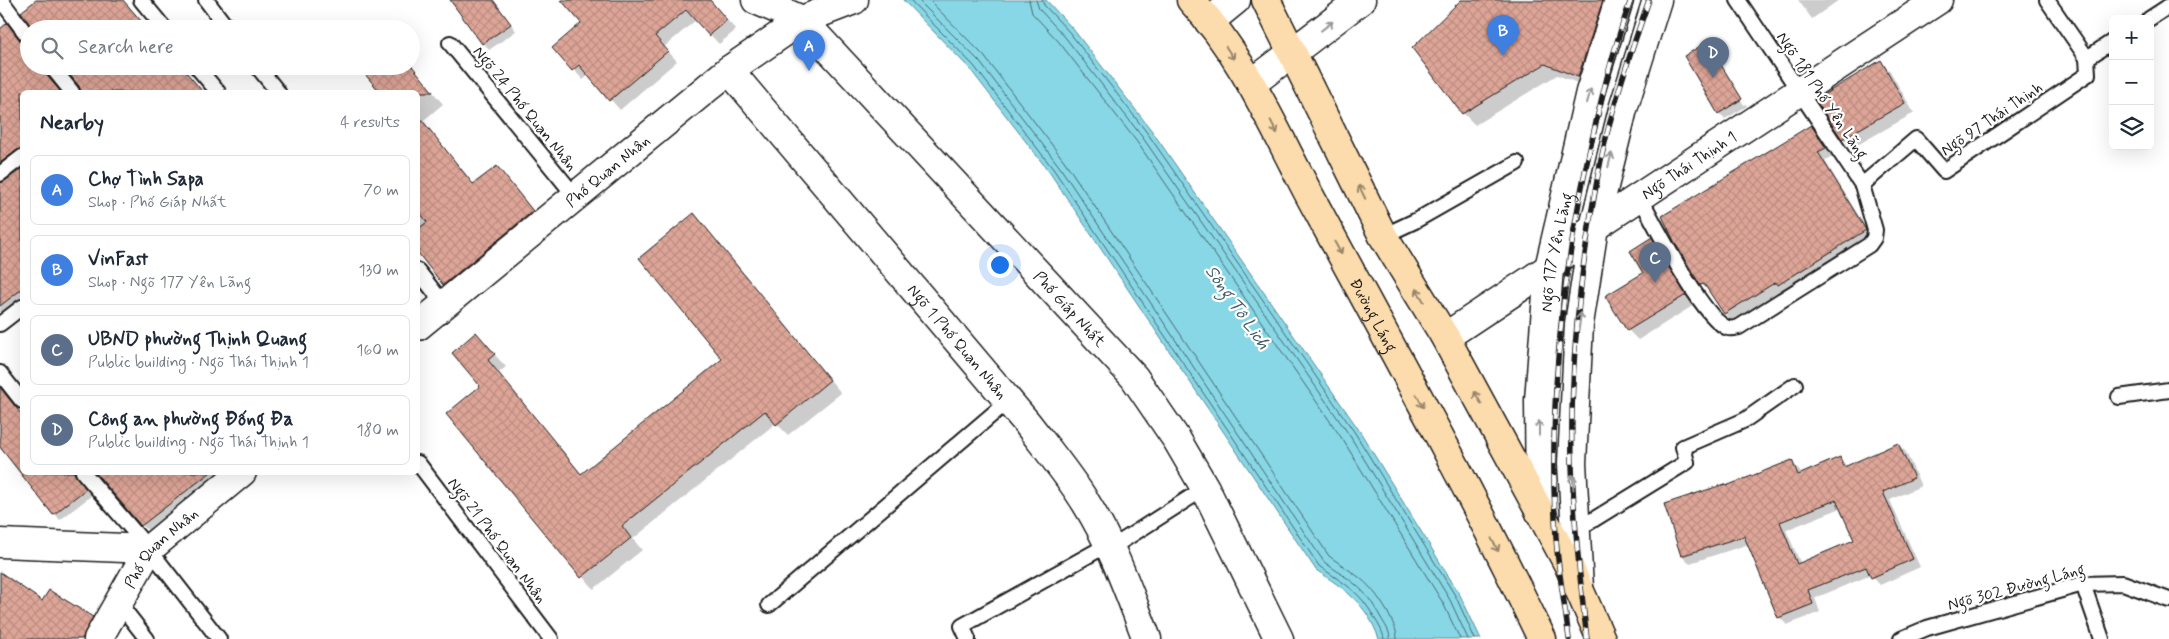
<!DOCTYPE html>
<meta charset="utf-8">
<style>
:root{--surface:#fff;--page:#f6f6f7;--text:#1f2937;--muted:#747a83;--line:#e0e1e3;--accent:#c8321e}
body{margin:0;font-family:Mynerve,sans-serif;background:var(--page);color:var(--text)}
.controls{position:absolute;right:15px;top:15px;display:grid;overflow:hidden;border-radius:8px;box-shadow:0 5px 20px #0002}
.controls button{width:45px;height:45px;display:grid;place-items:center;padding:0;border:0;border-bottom:1px solid var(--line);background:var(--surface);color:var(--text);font:25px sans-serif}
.you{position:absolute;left:999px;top:264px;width:18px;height:18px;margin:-12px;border:4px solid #fff;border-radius:50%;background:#1a73e8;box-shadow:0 0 0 8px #1a73e833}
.badge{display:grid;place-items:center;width:32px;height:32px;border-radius:50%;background:var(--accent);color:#fff;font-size:16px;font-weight:700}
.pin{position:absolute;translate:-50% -41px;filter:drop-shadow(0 1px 2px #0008)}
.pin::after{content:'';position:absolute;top:26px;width:18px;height:15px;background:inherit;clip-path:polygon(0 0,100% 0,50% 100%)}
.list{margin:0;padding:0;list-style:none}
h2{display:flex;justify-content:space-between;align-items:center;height:65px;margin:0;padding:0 20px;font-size:21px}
h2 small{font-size:16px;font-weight:400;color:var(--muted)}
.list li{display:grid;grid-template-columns:32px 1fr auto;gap:15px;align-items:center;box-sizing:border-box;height:70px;margin:0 10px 10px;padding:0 10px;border:1px solid var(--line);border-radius:8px}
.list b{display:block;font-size:19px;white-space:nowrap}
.list p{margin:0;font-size:16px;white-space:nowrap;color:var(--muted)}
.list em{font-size:16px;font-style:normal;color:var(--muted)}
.icon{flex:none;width:28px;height:28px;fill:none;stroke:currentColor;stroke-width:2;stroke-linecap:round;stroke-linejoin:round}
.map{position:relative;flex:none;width:2169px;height:639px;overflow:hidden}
.search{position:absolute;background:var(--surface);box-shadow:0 5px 20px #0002;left:20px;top:20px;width:400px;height:55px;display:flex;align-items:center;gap:12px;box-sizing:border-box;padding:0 18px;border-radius:28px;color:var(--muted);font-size:19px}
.panel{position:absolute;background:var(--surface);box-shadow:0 5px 20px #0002;left:20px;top:90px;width:400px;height:385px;border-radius:8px}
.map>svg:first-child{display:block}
</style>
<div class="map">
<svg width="2169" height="639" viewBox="0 0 2169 639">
<defs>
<pattern id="building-cross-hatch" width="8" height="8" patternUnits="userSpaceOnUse" patternTransform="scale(1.25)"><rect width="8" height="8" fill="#dda597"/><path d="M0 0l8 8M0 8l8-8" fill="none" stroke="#bd8d82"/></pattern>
</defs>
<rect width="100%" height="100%" fill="#fff"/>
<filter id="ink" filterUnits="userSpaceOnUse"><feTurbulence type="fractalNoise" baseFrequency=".02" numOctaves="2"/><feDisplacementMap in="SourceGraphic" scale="10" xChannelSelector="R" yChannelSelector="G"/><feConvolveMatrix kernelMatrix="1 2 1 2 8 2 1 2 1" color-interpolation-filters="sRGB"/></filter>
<g filter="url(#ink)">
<!-- water -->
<path fill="#88d7e6" stroke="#5d8c95" d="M903,0h143l27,29 79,102 207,299 101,165 21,44h-102c-12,-35 -34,-50 -63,-69l-266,-397 -80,-104z"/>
<!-- shadow -->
<g fill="#0003" fill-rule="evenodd">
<path d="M452,0h42l22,31 -27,19z"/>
<path d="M563,0h146l27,30 -17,14 -23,-24 -32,27 13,14 -57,49 -31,-35 -6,5 -29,-32 29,-24z"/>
<path d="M1463,0h159l-32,88 -33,-13 -82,50 -12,-12z"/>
<path d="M1798,0h41l-27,19z"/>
<path d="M7,25l19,22h3v19h21l-2,4 2,8 11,14h-39v65l-22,18v-145z"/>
<path d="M1707,44l6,5h-3l34,56 2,-1 -32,-54 33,56 -22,13 -6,-6z"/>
<path d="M1881,62l9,9 24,42 -62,35 -9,-10z"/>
<path d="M180,66l22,26h-121l-1,-6z"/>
<path d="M360,66h51l32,38 -25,21v-33h-36z"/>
<path d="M425,126l49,59 29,-11 35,43 -88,73 -32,-39v-119z"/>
<path d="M1811,126l8,9 15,21 -9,5 48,78 -140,83 -8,-8 -14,-22 -10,-8z"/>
<path d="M22,169v129l-22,18v-133l2,1z"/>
<path d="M705,227l136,166 -53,42 -12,-12 -143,116 9,11 -48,39 -146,-175 34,-28 -6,-52 30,33 -8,6 84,102 142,-115z"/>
<path d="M1651,239l10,9 33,57 -56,35 -10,-10 17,-57z"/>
<path d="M0,387l22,28v57h61l-3,8 11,16 -31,24 -46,-57 -14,-14z"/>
<path d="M1898,444l8,8 15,34 -31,14 30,67 -40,18 -9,-10 -56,23 5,14 -33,13 -8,-8 -30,-73 -59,19 -8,-7 45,-69 65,-25 7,8 3,5 38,-16 8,8zM1841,508l15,33 -55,23 -15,-34z"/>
<path d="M95,472h130l-77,59z"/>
<path d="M0,574l43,28 49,16 10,10 -5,11h-97z"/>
</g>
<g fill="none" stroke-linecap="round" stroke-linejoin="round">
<!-- shore -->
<g stroke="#47676d" stroke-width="1">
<path d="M910,0l64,66 80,104 265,396c25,18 39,23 55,51 4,7 9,14 10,22"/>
<path d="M918,0l61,61 80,105 265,396c28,20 39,23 57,56 4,7 9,13 9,21"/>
<path d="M929,0l55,56 81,106 264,394c29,21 40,24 59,57 4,9 9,16 9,26"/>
<path d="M1029,0l3,13 27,29 78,100 206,298 100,163 17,36"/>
<path d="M1036,0l3,9 26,28 78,101 207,298 100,164 18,39"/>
<path d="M1042,0l2,5 26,28 78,101 207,299 101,164 19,42"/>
</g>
</g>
<!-- building -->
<g fill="url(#building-cross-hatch)" stroke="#1c1c1c" fill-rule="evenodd">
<path d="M36,0h87l25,29h-115l-12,-17z"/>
<path d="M450,0h43l18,24 -29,20z"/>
<path d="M561,0h149l17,20 -17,14v3l-24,-27 -31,26 13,15 -59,50 -30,-36 -7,6 -20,-23 29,-25z"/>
<path d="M1461,0h142l-25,77 -33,-13 -83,50 -50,-66z"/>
<path d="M7,23l15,20 7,4v19h13l2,6 17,20h-39v56l-5,2 -17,13v-134z"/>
<path d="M1707,42l35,57 -24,15 -34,-58z"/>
<path d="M1881,60l24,43 -63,36 -27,-39z"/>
<path d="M62,66h119l22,26h-122l-2,-6z"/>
<path d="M358,66h54l21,26h-53z"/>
<path d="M418,115l55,69 24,-18 36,45 -90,74 -25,-32v-24l9,-7 -9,-12z"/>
<path d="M1811,125l15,23 -8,4 48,78 -88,55 -2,-3 -52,32 -20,-30 -4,1 -25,-42 -13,-27z"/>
<path d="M22,168v121l-22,17v-123l5,-2z"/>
<path d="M694,213l136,167 -54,45 -11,-14 -143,115 9,12 -50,40 -135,-164 34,-28 -28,-33 24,-21 19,22 -7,6 93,114 141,-115 -83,-101z"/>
<path d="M1652,237l34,58 -59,36 -22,-35 38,-23 -13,-22z"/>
<path d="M0,387l22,28v57h52l12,17 -33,26 -53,-68z"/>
<path d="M1898,443l16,35 -31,14 30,67 -42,19 -5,-11 -58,23 5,14 -35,14 -34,-82 -63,20 -17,-52 61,-20 1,2 66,-26 6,15 42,-18 4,10zM1836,500l18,40 -57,24 -17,-42z"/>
<path d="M95,472h116l-70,54z"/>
<path d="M0,572l42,29 7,-11 44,27 -11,22h-82z"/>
</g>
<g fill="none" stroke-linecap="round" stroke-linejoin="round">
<!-- lane casing -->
<g stroke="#1c1c1c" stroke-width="18">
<g id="lane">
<path d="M1,0l28,38"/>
<path d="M141,0l24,29"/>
<path d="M206,0l22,29"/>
<path d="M2047,0l40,58"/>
<path d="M2149,19l20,-13"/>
<path d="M450,43l125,153"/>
<path d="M51,66l21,26"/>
<path d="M196,66l22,26"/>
<path d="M257,66l21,26"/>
<path d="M0,174l22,-17"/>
<path d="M1862,185l54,-46 28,32 144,-97 -1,-16 26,-17"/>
<path d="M1640,197c14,26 63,123 88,131 3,1 7,0 11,-1l130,-82 5,-7 1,-8 -13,-45 -124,-185"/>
<path d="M1383,236l32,-15 102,-58"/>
<path d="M418,271l25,32"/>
<path d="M0,324l22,-17"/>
<path d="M0,373l22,28"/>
<path d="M2119,397l50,-7"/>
<path d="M418,463l133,176"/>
<path d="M83,472l66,77 70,90"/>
<path d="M1575,531l112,-69 -4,-15 62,-27 50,-35"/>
<path d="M1111,548l94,-60"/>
<path d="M2083,584l19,55"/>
<path d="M118,602l29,37"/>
<path d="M769,605l239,-204"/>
<path d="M968,639l-6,-13 147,-82"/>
<path d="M1901,639l26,-11 156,-44 40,-1 46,17"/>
</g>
</g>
<!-- street casing -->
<g stroke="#1c1c1c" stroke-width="31">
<g id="street">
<path id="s1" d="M729,70l298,353c20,26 42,52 59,80 27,43 43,90 61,136"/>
<path id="s2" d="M1445,337l104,-69 45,-41 344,-227"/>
<path id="s3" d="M1540,512l-1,-112 10,-132 41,-176 29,-92"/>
</g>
</g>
<!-- secondary casing -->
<g stroke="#1c1c1c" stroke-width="31">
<g id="secondary">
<path id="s4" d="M756,0l46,20 332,357 43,63 28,48 74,151"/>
<path d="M1209,22l27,-22"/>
<path d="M1251,84l110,-84"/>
<path id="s5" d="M418,326l311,-256 73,-50 52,-20"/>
<path d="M0,543l149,6"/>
<path d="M1579,588l-7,-125 7,-139 15,-97 29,-118 34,-109"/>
<path id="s6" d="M98,639l51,-90 93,-77"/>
</g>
</g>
<!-- primary casing -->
<g stroke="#1c1c1c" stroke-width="31">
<g id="primary">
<path id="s7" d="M1191,0c56,59 89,143 128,213 76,141 154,281 223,426"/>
<path d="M1266,0l117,236 62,101 95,175 28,52 33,75"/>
</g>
</g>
<!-- lane -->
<use href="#lane" stroke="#fff" stroke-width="14"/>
<!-- street -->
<use href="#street" stroke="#fff" stroke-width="28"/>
<!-- secondary -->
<use href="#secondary" stroke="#fff" stroke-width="28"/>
<!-- primary -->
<use href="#primary" stroke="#fcdcac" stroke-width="28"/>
<!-- rail casing -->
<g stroke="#1c1c1c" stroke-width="5.5">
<g id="rail">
<path d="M1569,639c-4,-34 -11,-68 -13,-102 -8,-135 7,-274 38,-406 10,-44 21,-88 37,-131"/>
<path d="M1587,639c-7,-58 -13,-115 -15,-174 -2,-96 8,-196 26,-290 11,-60 31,-118 51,-175"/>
</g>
</g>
<!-- rail -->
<use href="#rail" stroke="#fff" stroke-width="4" stroke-dasharray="11" stroke-linecap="butt"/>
</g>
<!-- one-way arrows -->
<defs><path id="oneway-shaft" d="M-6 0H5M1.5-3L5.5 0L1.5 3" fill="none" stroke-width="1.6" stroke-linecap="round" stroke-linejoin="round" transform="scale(1.25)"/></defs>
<g stroke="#999">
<use href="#oneway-shaft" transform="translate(1327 26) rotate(-38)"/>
<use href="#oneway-shaft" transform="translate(1589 96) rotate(-75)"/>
<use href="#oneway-shaft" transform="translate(1610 160) rotate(-76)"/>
<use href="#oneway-shaft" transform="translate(1580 320) rotate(-83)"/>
<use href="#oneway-shaft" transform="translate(1539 428) rotate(-90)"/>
<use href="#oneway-shaft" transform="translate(1573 482) rotate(-93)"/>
</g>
<g stroke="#97866b">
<use href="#oneway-shaft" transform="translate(1230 53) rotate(56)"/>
<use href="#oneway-shaft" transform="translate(1274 127) rotate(63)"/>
<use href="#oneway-shaft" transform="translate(1362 192) rotate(-116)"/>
<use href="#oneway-shaft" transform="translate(1338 248) rotate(61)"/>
<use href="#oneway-shaft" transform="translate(1420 295) rotate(-121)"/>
<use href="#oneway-shaft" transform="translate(1478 398) rotate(-119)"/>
<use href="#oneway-shaft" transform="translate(1420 401) rotate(62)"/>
<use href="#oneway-shaft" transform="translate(1495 545) rotate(62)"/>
</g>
</g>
<g text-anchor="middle" stroke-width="4.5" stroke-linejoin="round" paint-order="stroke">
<!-- street labels -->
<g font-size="16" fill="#1c1c1c" stroke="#fff">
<text transform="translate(1823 95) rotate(56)" y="6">Ngõ 181 Phố Yên Lãng</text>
<text transform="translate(526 108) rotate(51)" y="6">Ngõ 24 Phố Quan Nhân</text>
<text transform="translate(1991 118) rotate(-34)" y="6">Ngõ 97 Thái Thịnh</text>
<text dy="6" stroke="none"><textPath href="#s2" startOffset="299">Ngõ Thái Thịnh 1</textPath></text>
<text dy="6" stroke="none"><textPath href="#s5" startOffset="245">Phố Quan Nhân</textPath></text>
<text dy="6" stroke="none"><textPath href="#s3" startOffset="261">Ngõ 177 Yên Lãng</textPath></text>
<text dy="6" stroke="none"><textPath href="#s4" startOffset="444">Phố Giáp Nhất</textPath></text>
<text dy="6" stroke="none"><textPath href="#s7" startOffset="365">Đường Láng</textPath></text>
<text dy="6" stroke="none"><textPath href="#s1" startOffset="355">Ngõ 1 Phố Quan Nhân</textPath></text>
<text transform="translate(498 540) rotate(53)" y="6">Ngõ 21 Phố Quan Nhân</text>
<text dy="6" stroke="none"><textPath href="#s6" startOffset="112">Phố Quan Nhân</textPath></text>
<text transform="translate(2016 586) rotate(-15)" y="6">Ngõ 302 Đường Láng</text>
</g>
<!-- water labels -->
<g font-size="18" font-style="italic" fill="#425d63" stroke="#fff">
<text transform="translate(1238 307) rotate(55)" y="6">Sông Tô Lịch</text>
</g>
</g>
</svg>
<div class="controls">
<button>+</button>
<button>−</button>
<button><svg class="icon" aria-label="layers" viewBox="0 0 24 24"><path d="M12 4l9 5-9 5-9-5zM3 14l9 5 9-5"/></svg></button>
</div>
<div class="you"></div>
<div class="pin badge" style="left:809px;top:71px;background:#3f7fe0">A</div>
<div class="pin badge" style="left:1503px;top:56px;background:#3f7fe0">B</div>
<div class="pin badge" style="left:1655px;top:283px;background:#5c6f8a">C</div>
<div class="pin badge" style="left:1713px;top:78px;background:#5c6f8a">D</div>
<div class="search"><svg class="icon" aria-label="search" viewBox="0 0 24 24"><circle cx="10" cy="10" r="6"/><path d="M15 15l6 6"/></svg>Search here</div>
<section class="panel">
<h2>Nearby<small>4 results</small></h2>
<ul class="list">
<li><span class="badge" style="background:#3f7fe0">A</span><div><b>Chợ Tình Sapa</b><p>Shop · Phố Giáp Nhất</p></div><em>70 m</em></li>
<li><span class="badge" style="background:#3f7fe0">B</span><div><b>VinFast</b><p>Shop · Ngõ 177 Yên Lãng</p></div><em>130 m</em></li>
<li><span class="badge" style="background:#5c6f8a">C</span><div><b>UBND phường Thịnh Quang</b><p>Public building · Ngõ Thái Thịnh 1</p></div><em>160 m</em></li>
<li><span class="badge" style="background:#5c6f8a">D</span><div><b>Công an phường Đống Đa</b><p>Public building · Ngõ Thái Thịnh 1</p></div><em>180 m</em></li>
</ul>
</section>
</div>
